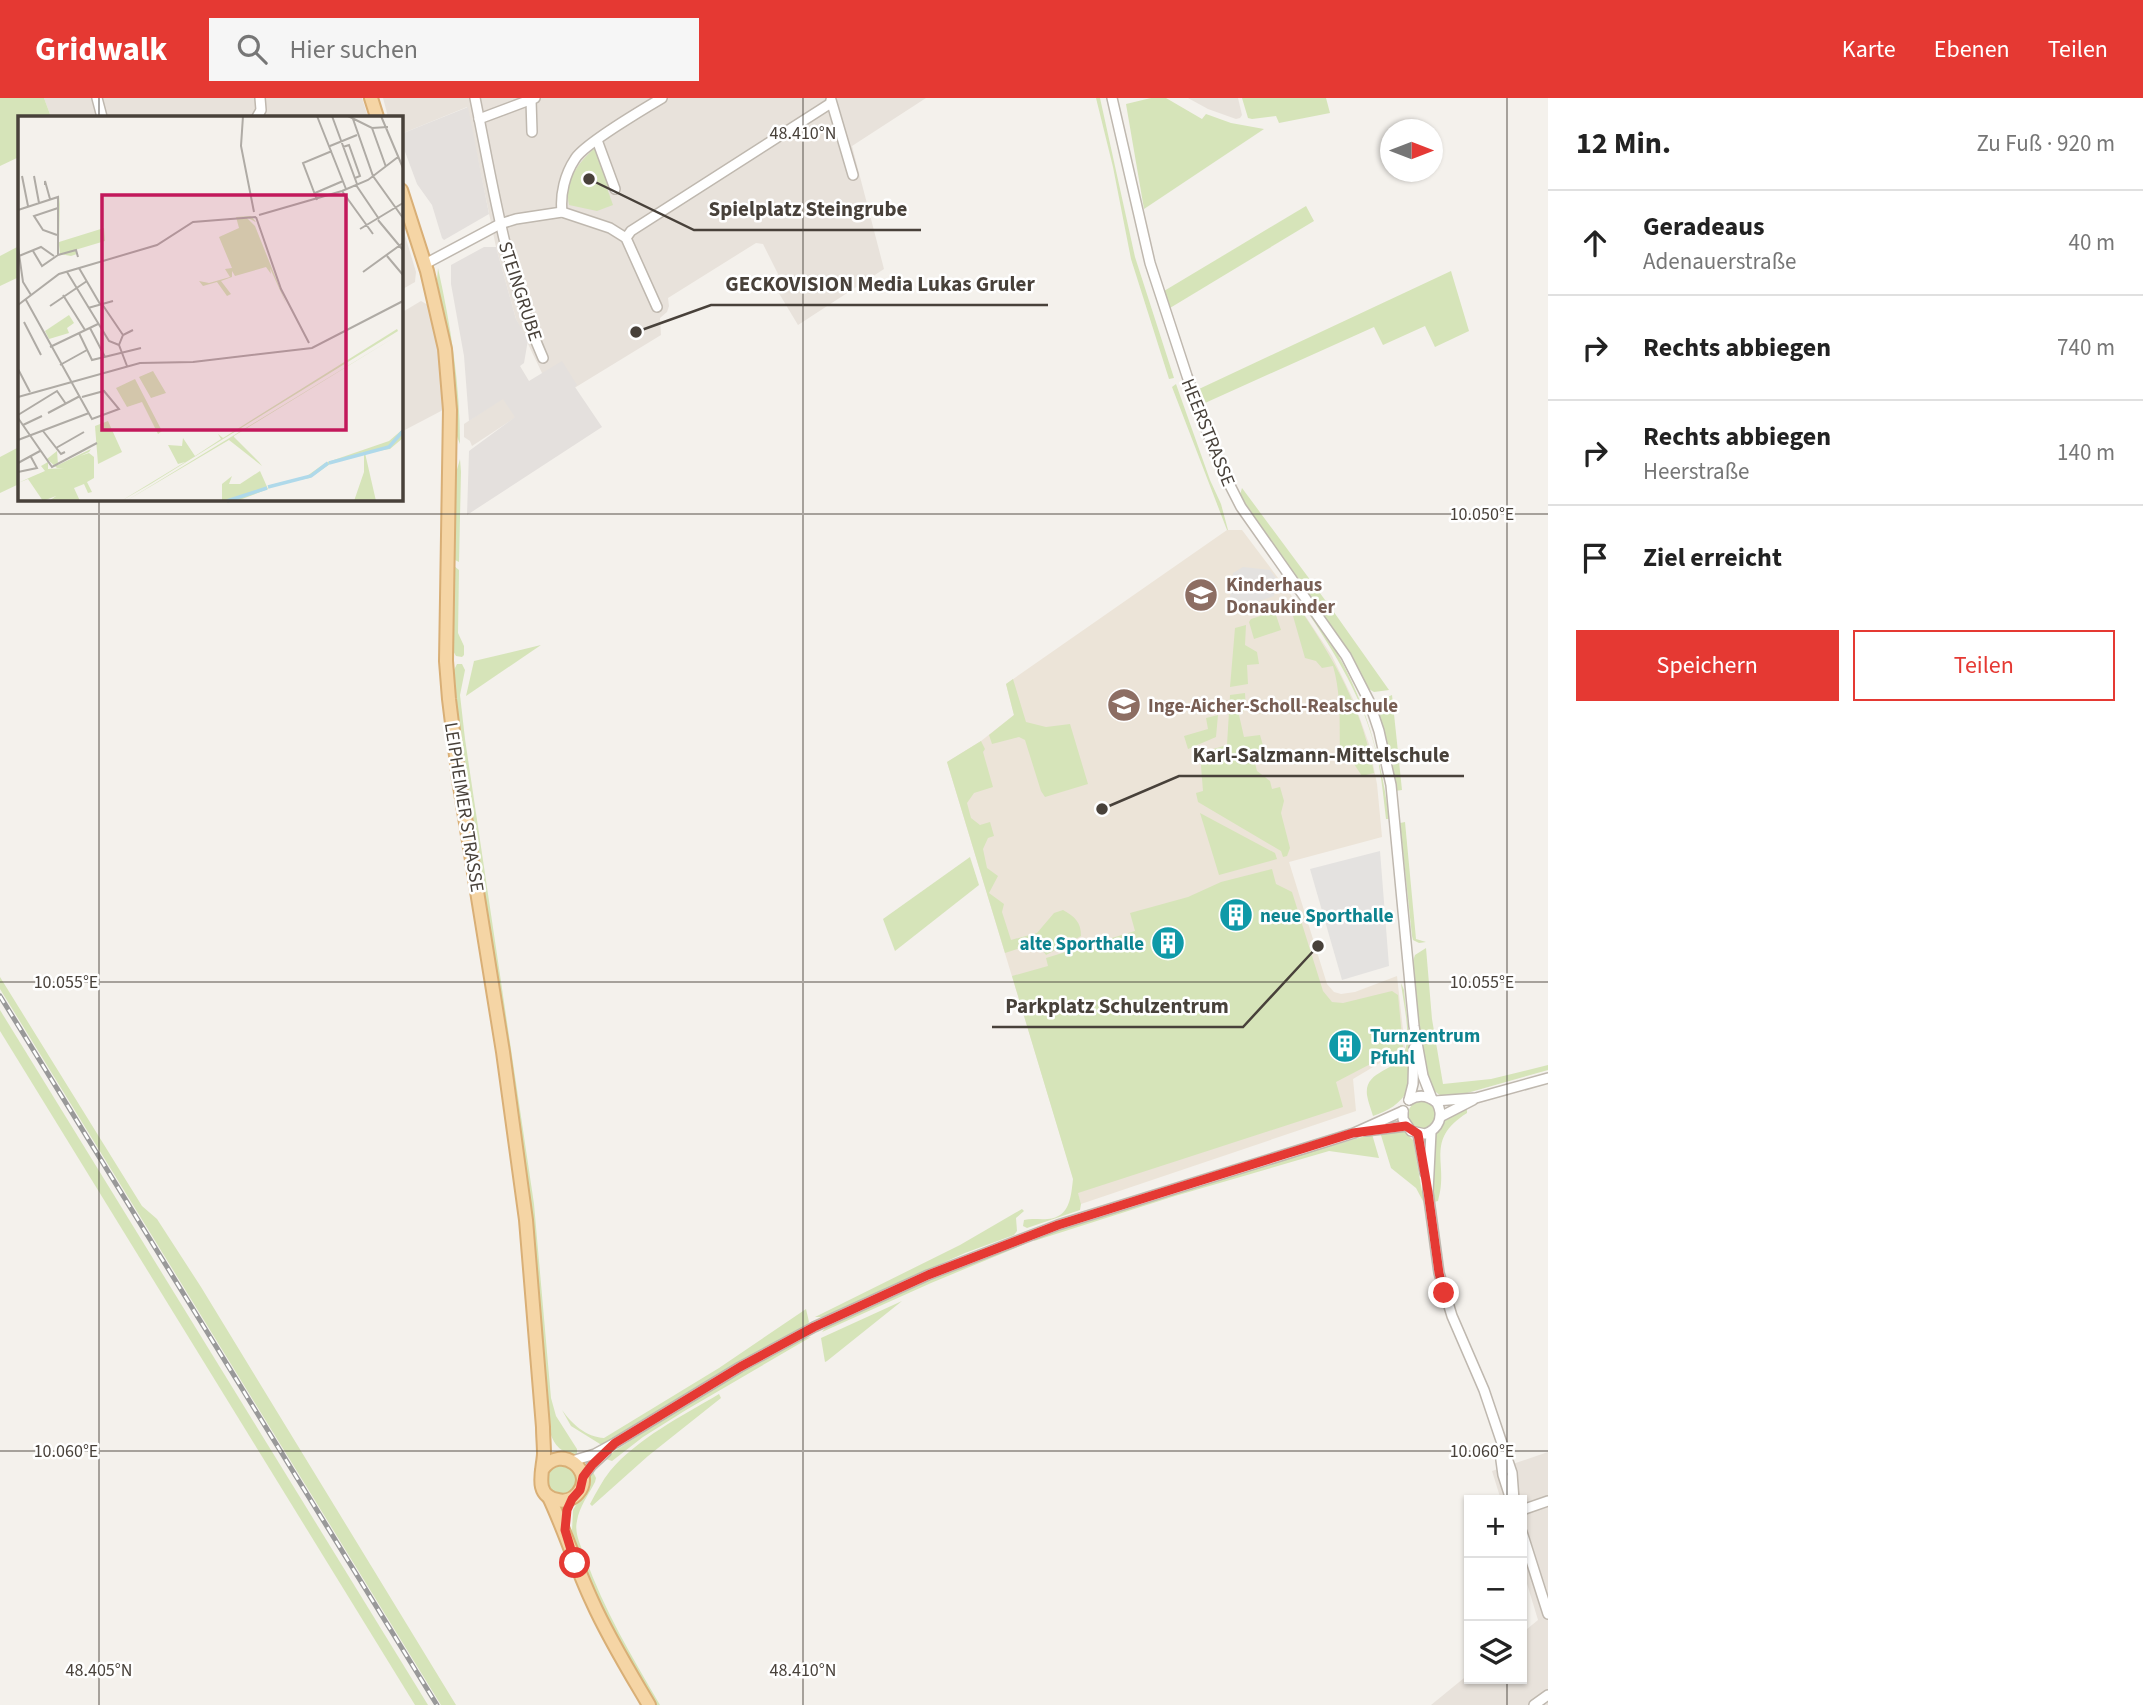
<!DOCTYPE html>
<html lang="de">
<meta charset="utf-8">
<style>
:root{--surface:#fff;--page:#f6f6f6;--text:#222;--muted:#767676;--line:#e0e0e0;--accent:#e53933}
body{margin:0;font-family:"Source Sans 3",sans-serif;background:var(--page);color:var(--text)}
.controls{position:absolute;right:21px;bottom:21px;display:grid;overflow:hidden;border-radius:0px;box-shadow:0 2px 5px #0004}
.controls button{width:63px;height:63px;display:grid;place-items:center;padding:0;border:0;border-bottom:2px solid var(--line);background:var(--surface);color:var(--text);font:35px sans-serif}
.compass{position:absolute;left:1380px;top:21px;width:63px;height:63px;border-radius:50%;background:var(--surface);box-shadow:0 2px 5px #0004;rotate:90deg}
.stop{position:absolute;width:21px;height:21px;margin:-16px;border:5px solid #e53933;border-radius:50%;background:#fff}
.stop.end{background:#e53933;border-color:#fff;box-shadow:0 2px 7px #0008}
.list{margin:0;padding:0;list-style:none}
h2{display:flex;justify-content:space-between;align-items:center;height:91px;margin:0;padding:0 28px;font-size:30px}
h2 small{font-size:23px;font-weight:400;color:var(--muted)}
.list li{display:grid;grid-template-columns:46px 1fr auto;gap:21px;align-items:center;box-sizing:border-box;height:105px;padding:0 28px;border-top:2px solid var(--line)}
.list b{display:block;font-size:26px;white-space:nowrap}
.list p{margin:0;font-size:23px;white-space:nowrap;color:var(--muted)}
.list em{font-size:23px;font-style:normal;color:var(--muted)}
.actions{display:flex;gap:14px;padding:21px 28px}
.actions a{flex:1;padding:16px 0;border:2px solid var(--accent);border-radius:0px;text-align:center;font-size:24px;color:var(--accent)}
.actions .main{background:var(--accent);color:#fff}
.icon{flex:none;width:38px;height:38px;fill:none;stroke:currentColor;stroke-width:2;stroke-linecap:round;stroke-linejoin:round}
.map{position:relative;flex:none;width:1548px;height:1607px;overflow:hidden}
header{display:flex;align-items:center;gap:42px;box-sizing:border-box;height:98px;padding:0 35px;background:var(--accent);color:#fff}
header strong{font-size:33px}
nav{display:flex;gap:38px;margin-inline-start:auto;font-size:24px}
.search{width:490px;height:63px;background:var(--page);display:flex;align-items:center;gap:18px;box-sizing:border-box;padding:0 24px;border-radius:0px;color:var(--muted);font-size:26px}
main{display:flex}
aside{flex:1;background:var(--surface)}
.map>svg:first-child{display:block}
</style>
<header>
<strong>Gridwalk</strong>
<div class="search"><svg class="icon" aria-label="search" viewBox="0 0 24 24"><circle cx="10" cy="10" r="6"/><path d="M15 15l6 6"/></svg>Hier suchen</div>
<nav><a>Karte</a><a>Ebenen</a><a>Teilen</a></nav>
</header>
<main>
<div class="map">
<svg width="1548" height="1607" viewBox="0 0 1548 1607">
<rect width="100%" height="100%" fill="#f4f1ec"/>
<!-- residential -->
<g fill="#e8e2db">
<path d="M44,0h318l6,19h-270l-1,-3 -9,3h-37z"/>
<path d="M383,0h543l-74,48 32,123 -86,56 -24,-40 6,-7 -17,-34 -7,-1 -88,55 1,8 -2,6 -7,6 1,17 -103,63 -16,-25 -26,-54 -20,-72 -29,-140 -66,27v-17h-13z"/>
<path d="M1188,0h50l4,17 -2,3 -4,1 -28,-10z"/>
<path d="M401,124l15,50 -1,10 -14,8z"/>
<path d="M421,203l7,4 10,41 5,35v29l-42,22v-119z"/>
<path d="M503,300l13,19 -44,29 -2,-5 -6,-4v-13z"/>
<path d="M1548,1354v253h-117l38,-31v5h53v-46l16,-13 -16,-53v-67h-21l-9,-29z"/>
</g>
<!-- industrial -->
<g fill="#e4e0dd">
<path d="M468,9l21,107 -45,26 -2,-2 -10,-33 -15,-21 -16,-43v-7z"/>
<path d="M484,149h12l20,72 12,21 -4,23 -4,3 9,15 33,-20 15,24 -2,2 27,40 -135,88 2,-64 46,-34 -12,-18 -34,22 -5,-65 -13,-72v-19z"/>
</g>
<!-- education -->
<path fill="#ece4d8" d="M1227,432h15l52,69 38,57 21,43 16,45 8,40 5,53 -93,25 38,122 7,8 7,2 14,-2 42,-16 8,72 -52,31 3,32 -275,93 -134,-442 34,-21 33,-26 -8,-31z"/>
<!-- green -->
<g fill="#d6e4b9">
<path d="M0,0h44l7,19h-32v40l-19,9z"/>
<path d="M1096,0h4l35,159 39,121 -5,1 -38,-120 -18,-92z"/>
<path d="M1151,0h15l36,21 4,-5 25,9 33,6 -120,80 -18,-105z"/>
<path d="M1242,0h84l4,15 -51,10 -3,-7 -24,3 -4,-1z"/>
<path d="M595,50l14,36 -2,4 6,17 -16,6 -28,-6c-5,-24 9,-42 26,-57z"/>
<path d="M1306,108l8,15 -144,87 -6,-17z"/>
<path d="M19,148v31l-19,9v-30z"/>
<path d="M438,170c13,59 22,116 22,176l-4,-10 -5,-83 -14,-71z"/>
<path d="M1451,173l18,60 -34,16 -10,-21 -42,19 -9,-18 -169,76 -6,-14z"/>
<path d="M1176,286l34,96 11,24 7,26h-1l-55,-143z"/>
<path d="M19,349v37l-19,9v-36z"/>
<path d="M460,361l1,13 -2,90 -4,-2 -1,-3 2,-84z"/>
<path d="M1242,390l89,120 58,82 -15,2 -7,-4 -13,-27 -30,-46 -52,-70 -32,-50z"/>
<path d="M454,468l5,4 -1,63 6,13v9l-2,2 -6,-1 -4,-7z"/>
<path d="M1299,501c11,9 18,22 26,34 37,57 56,120 64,186h-3c-3,-25 -5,-51 -12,-75 -14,-53 -45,-100 -75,-145z"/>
<path d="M1273,514l3,3 5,15 -27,9 -5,-17 2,-3z"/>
<path d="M1302,514c36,54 60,97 72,161l-12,3 -8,-12 -14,-4c-1,-32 2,-63 -7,-94l-11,2 -6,-7 -11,-3 -12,-42z"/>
<path d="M1246,527l-1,20 12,7 2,12 -12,1 1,19 -18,3 5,-59z"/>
<path d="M541,547l-75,51 8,-35z"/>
<path d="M457,566h5l3,6 -5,25 5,44 69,465 17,194 5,18 21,33v5c-15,0 -23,-8 -27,-22l-19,-228 -71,-464 -6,-70z"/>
<path d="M1013,581l13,43 20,5 24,-3 18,60 -43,13 -4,-6 -16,-51 -6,-3 -27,7 -3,-9 25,-20 -8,-31z"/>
<path d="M1245,595l1,16 -7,6 5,22 16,-2 6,21 -12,3 3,12 13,10 2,8 8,-2 4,14 -3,12 9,35 -3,8 -4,1 -2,-6 -83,-49 -2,-9 7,-2 -3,-38 27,-8 3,-50z"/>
<path d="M1392,597l10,95 -7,1 -20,-83 6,-8z"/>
<path d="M1218,617l-2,22 -28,12 -4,-13 24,-7 -2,-11z"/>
<path d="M981,643l4,8 -2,3 10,35 -19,6 -7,10 4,15 9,7 10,-3 4,14 -6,2 -5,11 4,19 11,8 -9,17 15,11 -2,8 9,28 26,-7 17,-20 9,-3c12,7 18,12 18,26l-35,19 -10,-15 -16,5v3l-15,5 -58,-191z"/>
<path d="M1200,715l75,40 2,6 -58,16z"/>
<path d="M1405,724l11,117 10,3 -7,1 -6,-3 -1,-4 -12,-113z"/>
<path d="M970,759l9,28 -84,66 -12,-32z"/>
<path d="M1272,771l4,15 16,8 31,99 9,11 11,1 49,-12 6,4 5,52 -67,35 7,25 -265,86 3,11 -1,6 -53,18 -4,-2 1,-6c8,-2 16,0 24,-1 22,-2 23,-22 25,-40l-61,-203 36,-10 -2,-8 89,-27 -5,-18 58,-16 33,-15z"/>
<path d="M1426,850l6,71 11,65 48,-5 57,-14v5l-95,27c-6,-1 -12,0 -16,-4 -19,-14 -20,-105 -24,-132l2,-6z"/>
<path d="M0,879l142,229 15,13 44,68 255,418h-15l-441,-716z"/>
<path d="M1401,885l3,7c2,20 12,85 4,100 -8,14 -20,21 -35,26 -2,-7 -5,-14 -6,-21 -3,-25 29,-23 37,-42 8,-17 -1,-51 -3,-70z"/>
<path d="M0,912l428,695h-13l-415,-674z"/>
<circle cx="1422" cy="1017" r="14"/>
<path d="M1467,1009v6c-44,28 -17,50 -29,88l-4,1c-1,-29 -9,-67 17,-87 4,-3 11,-6 16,-8z"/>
<path d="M1393,1032l12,2 8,8 11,63 -8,-15 -25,-20 -11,-36z"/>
<path d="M1372,1036l7,24 -50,-7 -154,45 -141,45 2,-4 138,-45z"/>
<path d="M1022,1111l2,2 -8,7 1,13 -3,4 -49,18 -142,64h-8l145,-72z"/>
<path d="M1022,1144l3,2 -94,39 -109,49 6,-7 102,-46z"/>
<path d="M902,1203l-75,60 -2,1 -4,-24z"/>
<path d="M806,1211l3,13 -3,4 -85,46 -116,72h-5l-29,-18 -9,-16c10,14 24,27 42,28l115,-70z"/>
<path d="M811,1239l-125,73 -43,27 -31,24 -6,-2 1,-3c64,-42 129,-83 198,-118z"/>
<path d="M719,1296l2,4 -73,58 -56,50 -2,-2c6,-11 12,-23 20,-33 28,-33 72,-55 109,-77z"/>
<circle cx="561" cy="1382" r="15"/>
<path d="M592,1372l4,8 -1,4c-6,12 -16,25 -18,39 -3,12 4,25 8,36 19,53 47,100 75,148h-6l-49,-85 -31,-77 -2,-12 1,-21 14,-23z"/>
</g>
<!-- parking -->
<g fill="#e4e2e0">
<path d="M1243,469l27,3 6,8 -2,18 -46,16 5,-39z"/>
<path d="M1380,753l9,115 -47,14 -32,-111z"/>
</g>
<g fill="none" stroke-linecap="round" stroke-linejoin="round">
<!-- minor casing -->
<g stroke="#bfb8af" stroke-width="12">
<g id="minor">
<path d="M97,0l5,19"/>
<path d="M475,0c18,88 31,177 68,260"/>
<path d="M1112,0l38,165 37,113 31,86 23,45 105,149 23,45 10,30 12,54 23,241 9,50 9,23"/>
<path d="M531,2l1,32"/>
<path d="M831,2l22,75"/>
<path d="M257,19l4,-7 -1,-12"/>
<path d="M479,21l56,-21"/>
<path d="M597,42l18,49"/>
<path d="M562,114c-2,-18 3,-38 13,-53 8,-14 70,-51 87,-61"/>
<path d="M626,140l5,-7 200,-128"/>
<path d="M425,166l75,-40 16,-5 46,-7 48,16 16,10 31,69"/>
<path d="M1409,1002l4,-16 1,-36"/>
<path d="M1435,1003l41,-3 72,-20"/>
<path d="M1403,1013v8l8,12 14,3c14,-5 19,-18 12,-31 -9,-8 -18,-9 -28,-3"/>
<path d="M1440,1019l33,-17"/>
<path d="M1366,1033l40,-5"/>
<path d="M1431,1034l-3,60 11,81 13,43 32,74 28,83 2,27"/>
<path d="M1418,1036l7,39"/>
<path d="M1500,1355l3,22 7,22"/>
<path d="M572,1363l23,-7 20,-11 125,-76 74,-40 114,-52 130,-50 296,-92 49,-22"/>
<path d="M583,1379l9,-12 14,-13"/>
<path d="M1522,1412l26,-9"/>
<path d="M1522,1434l26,82"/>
<path d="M1534,1607l14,-10"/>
</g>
</g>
<!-- major casing -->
<g stroke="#d9af76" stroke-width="16">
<g id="major">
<path d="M371,0l6,19"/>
<path d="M401,92l26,81 18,78 5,61 -4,251 3,38 10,81 44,272 23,168 17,207c0,9 1,18 1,27 -1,17 -11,42 14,46 7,2 15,-1 20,-7 18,-21 -17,-51 -36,-23"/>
<path d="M549,1399c16,34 27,70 43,104 16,36 37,70 57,104"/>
</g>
</g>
<!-- minor -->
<use href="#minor" stroke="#fff" stroke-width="9"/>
<!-- major -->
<use href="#major" stroke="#f5d5a5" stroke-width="12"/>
<!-- rail casing -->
<g stroke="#999" stroke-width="5">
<path id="rail" d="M0,898l437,709"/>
</g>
<!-- rail -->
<use href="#rail" stroke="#fff" stroke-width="2.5" stroke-dasharray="8" stroke-linecap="butt"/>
</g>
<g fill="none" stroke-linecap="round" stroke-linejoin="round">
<!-- route -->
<path stroke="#e53933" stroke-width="9" d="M575,1465l-10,-33 2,-20 5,-11 8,-9 3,-13 9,-12 23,-22 125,-76 74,-40 114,-52 130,-50 295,-92 53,-7 12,8 10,58 11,81 5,20"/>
</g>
<!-- ticks -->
<path fill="none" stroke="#48413a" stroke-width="2" stroke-opacity="0.45" d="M99,0v19M803,0v1607M1507,0v1402M99,401v1206M0,416h1548M0,884h1548M0,1353h1548M1507,1581v26"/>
<!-- icons -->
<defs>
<g id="school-disc" transform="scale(1.75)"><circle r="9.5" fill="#8d6e63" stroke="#fff"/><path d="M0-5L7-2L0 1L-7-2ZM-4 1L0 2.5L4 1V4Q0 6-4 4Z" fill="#fff"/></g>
<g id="building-disc" transform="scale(1.75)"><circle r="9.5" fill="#0f9aa8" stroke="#fff"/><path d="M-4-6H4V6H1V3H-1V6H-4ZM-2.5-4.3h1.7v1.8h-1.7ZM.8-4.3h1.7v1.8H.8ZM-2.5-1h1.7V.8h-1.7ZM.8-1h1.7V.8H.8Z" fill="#fff"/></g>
</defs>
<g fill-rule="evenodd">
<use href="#school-disc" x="1201" y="497"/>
<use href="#school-disc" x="1124" y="607"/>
<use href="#building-disc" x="1236" y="817"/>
<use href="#building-disc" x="1168" y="845"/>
<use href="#building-disc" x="1345" y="948"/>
</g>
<g text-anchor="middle" stroke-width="5" stroke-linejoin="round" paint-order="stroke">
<!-- street labels -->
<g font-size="19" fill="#48413a" stroke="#fff">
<text transform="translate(521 193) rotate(72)" y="7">STEINGRUBE</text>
<text transform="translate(1209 334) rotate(68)" y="7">HEERSTRASSE</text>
<text transform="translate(465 709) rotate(81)" y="7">LEIPHEIMER STRASSE</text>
</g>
<!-- education labels -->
<g font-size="19" font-weight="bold" fill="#785e54" stroke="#fff" text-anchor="start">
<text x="1226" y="493">Kinderhaus<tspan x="1226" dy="22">Donaukinder</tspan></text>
<text x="1148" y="614">Inge-Aicher-Scholl-Realschule</text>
</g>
<!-- culture labels -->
<g font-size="19" font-weight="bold" fill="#0d838f" stroke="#fff" text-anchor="start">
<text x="1260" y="824">neue Sporthalle</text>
<text x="1144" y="852" text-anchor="end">alte Sporthalle</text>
<text x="1370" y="944">Turnzentrum<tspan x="1370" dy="22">Pfuhl</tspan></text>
</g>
</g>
<!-- overview -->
<g transform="translate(18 18)">
<rect width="385" height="385" fill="#f4f1ec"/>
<path d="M42,80l-1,46 45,-14 1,13 -30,9 2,4 -6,2 -11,-2 -2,-18 -1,-15zM233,100l5,6 -10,-5 9,9 32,80 -17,-38 1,6 -5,-7 -31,9 -3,-5v6l-11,4 10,13 -4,2 -10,-14 -14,4 -4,-5 10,2 21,-6 -5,-8 7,-1 -13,-31 20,-9 -3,-11zM51,199l5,8 -7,5 2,5 -20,6 -4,-8zM379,213l1,2 -249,154 -28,16 64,-39 -7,2 -10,-19 14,1 1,-8 12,18 26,-17 -3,-5 5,4zM382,218l-166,102v1l25,25 3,4 -33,-26 -103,61zM135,255l13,22 -15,5 -12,-21zM117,263l27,52 -4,3 -16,-32 -15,5 -11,-19zM90,305l14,31 -24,12 -3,-38zM385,313v9l-13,11 -25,4 11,48h-22l10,-29v-20l-34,12 -20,14 -43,8 40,-10 18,-13 64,-22zM73,333l-2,3 -9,4 9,-3 5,4v21l-7,4 5,10 -4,1 -4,-9 -10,4 6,13h-31l7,-5 -13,5 -15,-22 -10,4 13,-6 14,-6 -4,-5 7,-4v7l16,-1h-7l-10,-9 10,-8 1,14zM242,355l8,18 -31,12h-15v-17l10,-8 -3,8h11z" fill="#d6e4b9"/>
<path fill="none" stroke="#afd9ea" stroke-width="3.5" d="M311,347l60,-16 14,-16M250,371l43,-11 17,-13M209,385l40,-13"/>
<path fill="none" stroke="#afaba5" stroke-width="2" d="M225,0l-2,30 13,66M299,0l29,73M314,0l25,68M330,0l24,12 16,-1M363,0l22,52M335,3l20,57 30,42M354,12l14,39M312,30l27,-11M325,31l6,-2 11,31 -5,2M4,60l6,30M16,60l5,27M27,69v-4l5,18M338,69l23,34M324,75l31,43M297,77l28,-12M299,84l-14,-37 29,-12M0,94l40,-13v58l-16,11 -9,-15M241,99l83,-24 26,-11 30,-23M238,101l25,72 28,54M360,104l25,30M342,113l43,-26M39,119l-14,-5 -9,-14 24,-8M0,131l5,35 8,13M40,139l18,-5 2,7M1,140l22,-9 13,9M369,140l16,19M61,152l21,36M49,156l42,69 10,4M345,156l40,-29M45,179l22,35M8,184l66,119 27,-10 -15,-18 -22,6M84,188l21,31M0,189l41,-31 98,-29 36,-23 63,-5M32,190l37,-25M70,192l25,-7M6,206l17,33M72,212l15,29M61,217l13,27 49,-12M32,231l48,-23M42,249l27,-15M109,250l-8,-21 4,-10 10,-5M0,253l12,23M0,281l122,-34 53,-1 119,-14 91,-47M30,297l32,-17M0,299l39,-24 9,13M0,302l34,49 45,-24M5,309l19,-9M25,315l18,23 4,-2M0,324l71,-27M38,332l28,-16M0,347l22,-12M0,356l19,-4 -6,-11"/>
<path fill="#c2185b" fill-opacity="0.15" stroke="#c2185b" stroke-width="3.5" d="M84,79h244v235h-244z"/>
<rect width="385" height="385" fill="none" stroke="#48413a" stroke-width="3.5"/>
</g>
<g font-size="18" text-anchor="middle" fill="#48413a" stroke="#fff" stroke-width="5" stroke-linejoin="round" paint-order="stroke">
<text x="803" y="41">48.410°N</text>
<text x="1482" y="422">10.050°E</text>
<text x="1482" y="890">10.055°E</text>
<text x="66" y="890">10.055°E</text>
<text x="1482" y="1359">10.060°E</text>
<text x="66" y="1359">10.060°E</text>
<text x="99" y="1578">48.405°N</text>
<text x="803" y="1578">48.410°N</text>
</g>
<!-- callouts -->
<path fill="none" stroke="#48413a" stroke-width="2.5" d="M589 81L694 132H921M636 234L711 207H1048M1102 711L1179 678H1464M1318 848L1243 929H992"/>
<g fill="#48413a" stroke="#fff" stroke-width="2.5">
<circle cx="589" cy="81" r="7"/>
<circle cx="636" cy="234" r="7"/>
<circle cx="1102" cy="711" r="7"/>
<circle cx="1318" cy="848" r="7"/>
</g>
<g font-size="21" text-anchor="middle" font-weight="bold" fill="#48413a" stroke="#fff" stroke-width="5" stroke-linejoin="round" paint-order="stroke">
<text x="808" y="118">Spielplatz Steingrube</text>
<text x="880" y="193">GECKOVISION Media Lukas Gruler</text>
<text x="1321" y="664">Karl-Salzmann-Mittelschule</text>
<text x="1117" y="915">Parkplatz Schulzentrum</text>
</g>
</svg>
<div class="controls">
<button>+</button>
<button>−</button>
<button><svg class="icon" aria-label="layers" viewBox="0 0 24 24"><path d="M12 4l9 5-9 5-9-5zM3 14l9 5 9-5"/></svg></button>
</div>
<svg class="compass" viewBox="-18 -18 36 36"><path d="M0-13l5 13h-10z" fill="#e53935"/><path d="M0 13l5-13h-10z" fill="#767676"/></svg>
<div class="stop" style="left:575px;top:1465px"></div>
<div class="stop end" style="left:1444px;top:1195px"></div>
</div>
<aside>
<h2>12 Min.<small>Zu Fuß · 920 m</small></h2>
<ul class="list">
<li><svg class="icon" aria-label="ahead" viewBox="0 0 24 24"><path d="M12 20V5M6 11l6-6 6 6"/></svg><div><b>Geradeaus</b><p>Adenauerstraße</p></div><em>40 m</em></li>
<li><svg class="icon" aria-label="right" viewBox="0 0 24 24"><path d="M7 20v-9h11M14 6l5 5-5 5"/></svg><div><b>Rechts abbiegen</b></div><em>740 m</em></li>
<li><svg class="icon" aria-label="right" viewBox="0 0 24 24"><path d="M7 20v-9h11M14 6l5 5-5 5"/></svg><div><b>Rechts abbiegen</b><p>Heerstraße</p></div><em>140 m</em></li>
<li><svg class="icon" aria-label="arrive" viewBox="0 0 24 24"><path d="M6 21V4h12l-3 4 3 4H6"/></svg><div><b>Ziel erreicht</b></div></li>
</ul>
<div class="actions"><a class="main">Speichern</a><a>Teilen</a></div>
</aside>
</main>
